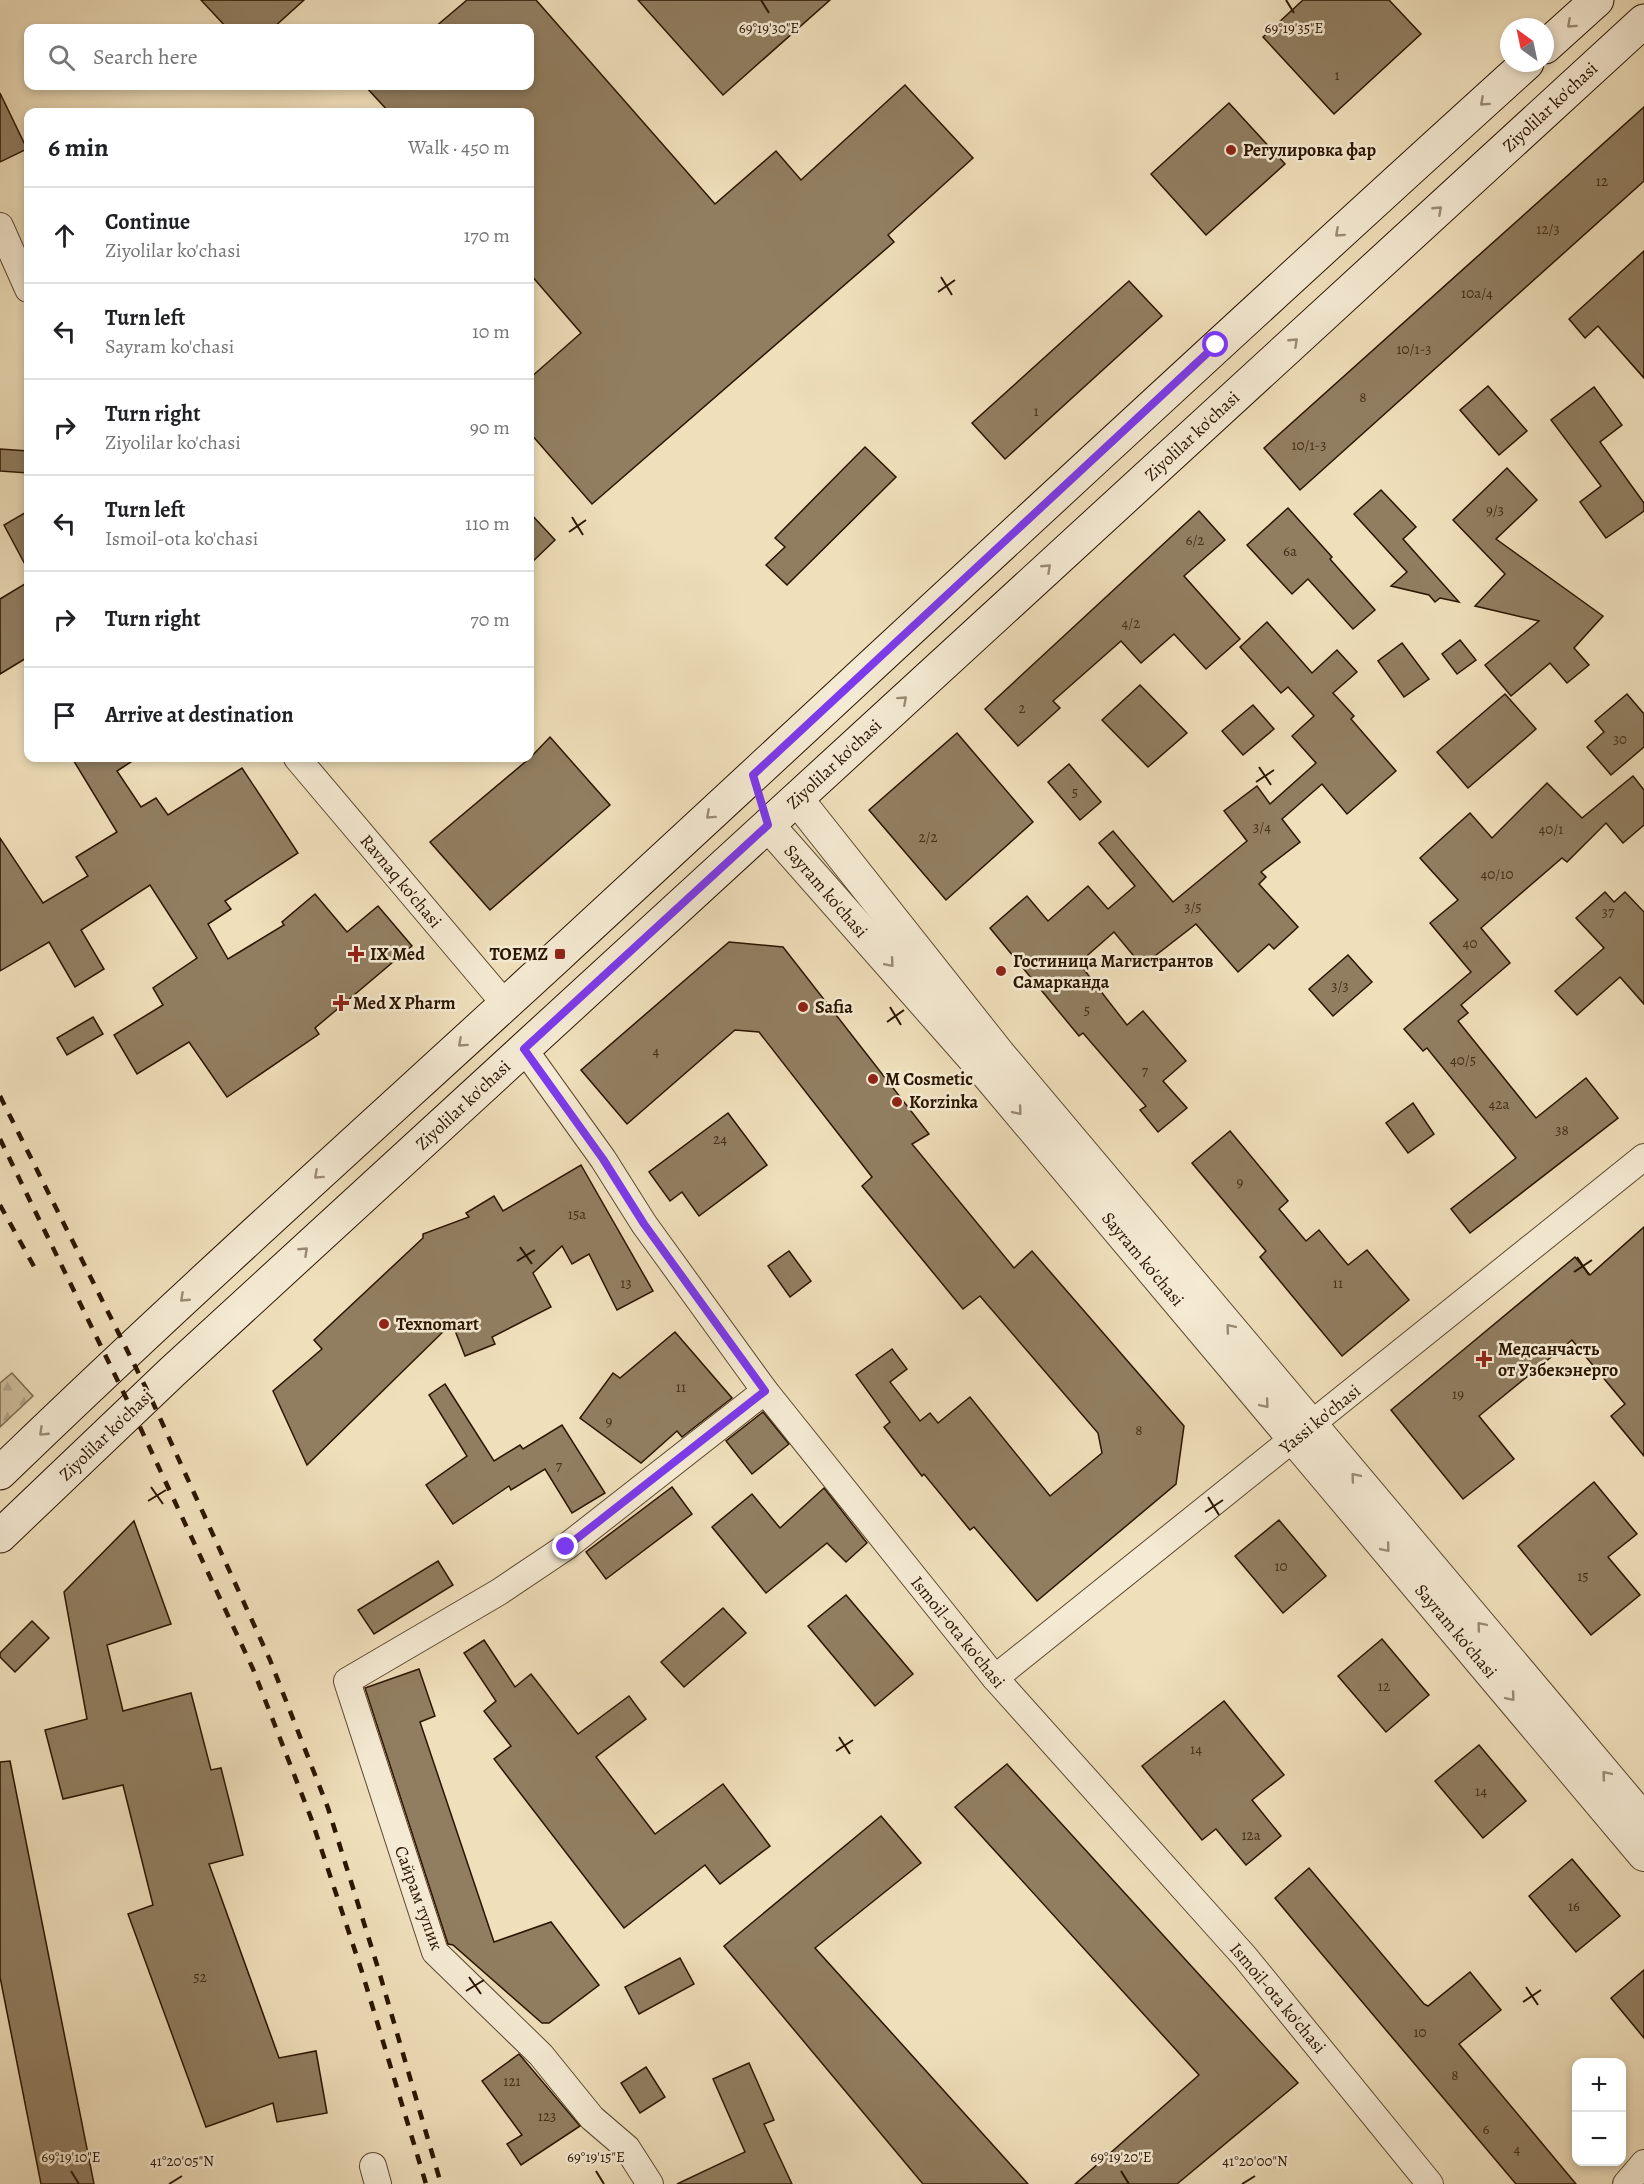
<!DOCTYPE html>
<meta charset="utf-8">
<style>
:root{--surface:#fff;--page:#f2f2f2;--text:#202124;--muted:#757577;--line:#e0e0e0}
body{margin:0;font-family:Alegreya,serif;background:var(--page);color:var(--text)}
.controls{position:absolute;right:18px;bottom:18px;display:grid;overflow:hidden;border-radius:12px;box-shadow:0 3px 9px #0003}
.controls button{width:54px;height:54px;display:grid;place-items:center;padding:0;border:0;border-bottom:2px solid var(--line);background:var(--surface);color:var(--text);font:30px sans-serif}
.compass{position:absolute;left:1500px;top:18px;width:54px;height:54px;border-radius:50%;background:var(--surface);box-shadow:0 3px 9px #0003;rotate:327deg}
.stop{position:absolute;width:18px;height:18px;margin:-14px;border:4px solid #7c3aed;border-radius:50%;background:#fff}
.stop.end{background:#7c3aed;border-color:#fff;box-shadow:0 2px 6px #0008}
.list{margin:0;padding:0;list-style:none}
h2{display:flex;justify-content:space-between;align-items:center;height:78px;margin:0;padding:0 24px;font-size:26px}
h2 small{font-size:20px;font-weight:400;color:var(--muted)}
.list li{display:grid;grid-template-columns:39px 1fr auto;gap:18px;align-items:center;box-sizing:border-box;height:96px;padding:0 24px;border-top:2px solid var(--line)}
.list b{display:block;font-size:22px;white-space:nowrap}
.list p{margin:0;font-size:20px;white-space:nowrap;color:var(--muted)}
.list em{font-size:20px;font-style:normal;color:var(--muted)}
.icon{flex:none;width:33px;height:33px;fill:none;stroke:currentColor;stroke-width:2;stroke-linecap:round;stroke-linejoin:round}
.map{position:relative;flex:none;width:1644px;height:2184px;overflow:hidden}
.search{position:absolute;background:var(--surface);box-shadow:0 3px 9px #0003;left:24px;top:24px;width:510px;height:66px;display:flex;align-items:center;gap:15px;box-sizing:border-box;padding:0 21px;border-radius:12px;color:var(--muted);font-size:22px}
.panel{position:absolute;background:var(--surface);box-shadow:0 3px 9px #0003;left:24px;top:108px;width:510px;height:654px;border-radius:12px}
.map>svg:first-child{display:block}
</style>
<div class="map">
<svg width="1644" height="2184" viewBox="0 0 1644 2184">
<defs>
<pattern id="forest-firs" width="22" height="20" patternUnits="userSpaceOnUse" patternTransform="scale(1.5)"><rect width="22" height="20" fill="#cebd9b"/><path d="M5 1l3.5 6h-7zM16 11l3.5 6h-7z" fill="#b1a284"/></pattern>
</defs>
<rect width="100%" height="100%" fill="#efdfbb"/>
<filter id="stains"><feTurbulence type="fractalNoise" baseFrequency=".00333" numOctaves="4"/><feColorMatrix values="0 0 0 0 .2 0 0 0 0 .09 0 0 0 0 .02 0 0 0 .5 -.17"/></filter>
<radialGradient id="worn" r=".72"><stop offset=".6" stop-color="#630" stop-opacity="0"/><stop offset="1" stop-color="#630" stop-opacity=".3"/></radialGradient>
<!-- forest -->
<path fill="url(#forest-firs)" stroke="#7c694e" stroke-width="1.5" d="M12,1373l21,23 -33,31v-44z"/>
<!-- building -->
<g fill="#917e61" stroke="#2b1500" stroke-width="1.5">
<path d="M201,0h103l-31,28h-46z"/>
<path d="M467,0h69l179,204 61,-53 25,29 104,-95 68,73 -85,77 6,7 -302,262 -62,-71v-55l51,-45 -51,-59v-162h-141l-24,-26h165v-58h-96z"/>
<path d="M638,0h192l-107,95z"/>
<path d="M1303,0h86l32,34 -87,80 -71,-77z"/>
<path d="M0,93l27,56 -27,13z"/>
<path d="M1229,103l56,61 -79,71 -55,-61z"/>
<path d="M1644,107v74l-344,309 -36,-42z"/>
<path d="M1644,251v127l-46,-52 -13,12 -16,-19z"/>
<path d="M1129,281l33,35 -157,143 -33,-36z"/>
<path d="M1488,386l39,45 -28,24 -39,-45z"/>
<path d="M1594,387l28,38 -22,17 44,61v8l-38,27 -26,-36 21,-16 -50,-66z"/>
<path d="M865,447l31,30 -109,108 -21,-20 19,-18 -10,-9z"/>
<path d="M0,449l28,2v22l-28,-2z"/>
<path d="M1507,468l30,32 -41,39 107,77 -29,32 15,17 -22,18 -17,-20 -39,33 -26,-31 54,-44 -64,-15 30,-32 -52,-54z"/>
<path d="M1381,490l35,37 -13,12 56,63 -19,-4 -5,4 -6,-7 -38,-9 16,-14 -53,-58z"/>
<path d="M1288,508l44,49 -2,2 45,51 -22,19 -45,-50 -16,15 -45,-49z"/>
<path d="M28,511v59l-24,-45z"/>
<path d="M1199,511l26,29 -41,36 56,63 -34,30 -32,-35 -33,29 -20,-22 -68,60 7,7 -42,38 -33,-37z"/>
<path d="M530,513l25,27 -25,24z"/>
<path d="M28,582v75l-28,17v-75z"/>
<path d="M1267,622l45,51 25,-23 20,22 -24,21 21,23 -3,3 45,52 -49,43 -25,-30 -40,35 18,23 -39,30 5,5 -7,7 39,43 -24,22 -5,-5 -31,28 -42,-48 -54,42 -28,-34 -33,29 3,3 -2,3 45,58 16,-14 43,50 -23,20 24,27 -29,24 -18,-22 6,-4 -63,-73 -4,3 -89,-108 37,-32 21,25 40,-35 20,23 27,-23 -36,-43 14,-12 60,71 74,-61 -23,-30 33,-25 13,18 46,-41 -24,-27 22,-20 -26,-29 -7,6 -41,-46z"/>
<path d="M1460,640l16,20 -19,14 -15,-20z"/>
<path d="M1402,643l27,36 -25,18 -26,-36z"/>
<path d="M1140,685l47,48 -39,34 -46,-47z"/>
<path d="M1505,694l31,35 -68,59 -31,-36z"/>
<path d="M1627,694l17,20v33l-33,28 -24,-28 17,-15 -9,-11z"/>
<path d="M1253,705l21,24 -31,26 -21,-24z"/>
<path d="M957,733l76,89 -87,78 -77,-90z"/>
<path d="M550,737l60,68 -120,105 -60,-68 100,-84z"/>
<path d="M72,758h65l-20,13 24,36 15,-9 12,17 74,-47 56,85 -73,48 6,8 -23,15 20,35 56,-34 -2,-3 33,-28 32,38 31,-26 34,40 -97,82 4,6 -92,63 -38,-55 -52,32 -23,-39 49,-30 -10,-17 44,-30 -47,-73 -69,45 23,39 -29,18 -26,-45 -49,29v-133l43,65 45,-27 -12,-19 41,-25z"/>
<path d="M1069,764l32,38 -21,18 -32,-38z"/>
<path d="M1633,776l11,14v35l-21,18 -17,-20 -39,39 -5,-4 -81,70 29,35 -49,42 7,8 -10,8 78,97 50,-40 32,40 -148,115 -19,-24 65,-51 -89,-110 -4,3 -19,-22 67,-57 -41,-49 28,-23 -38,-42 50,-45 22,25 55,-55 35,35z"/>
<path d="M1605,892l9,10 11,-10 19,20v92l-24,-27 -43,38 -22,-24 49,-43 -28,-30z"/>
<path d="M729,942l54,5 146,187 -17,10 102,124 18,-17 152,175 -8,58 -139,117 -63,-74 -4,3 -46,-56 -2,2 -38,-49 6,-5 -34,-47 36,-26 15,20 -17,13 30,39 10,-8 8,10 32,-26 80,99 52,-43 -4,-20 -118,-137 -17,13 -101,-123 10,-9 -113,-145 -24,-2 -108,94 -46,-54z"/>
<path d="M1348,955l24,27 -39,34 -24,-27z"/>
<path d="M93,1017l10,17 -36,21 -10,-17z"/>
<path d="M1413,1103l21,31 -26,19 -22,-30z"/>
<path d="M728,1113l39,52 -68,51 -17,-24 -12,9 -21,-29z"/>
<path d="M1230,1131l58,70 -9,8 27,32 13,-11 29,35 19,-15 42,50 -67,56 -82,-99 6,-6 -74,-88z"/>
<path d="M581,1165l72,126 -36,19 -28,-56 -17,10 -10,-18 -29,27 18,34 -59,30 3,7 -30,12 -13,-33 -145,142 -34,-74 49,-42 -8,-9 109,-102v-4l46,-17 -3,-4 28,-17 9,15z"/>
<path d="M1644,1227v229l-33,-40 14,-12 -53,-64 -93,76 35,43 -51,40 -72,-89 184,-153 15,18z"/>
<path d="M789,1251l22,30 -21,16 -22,-31z"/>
<path d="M675,1332l57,66 -50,39 -5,-6 -36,32 -61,-45 33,-45 7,5z"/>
<path d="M445,1384l49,77 26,-16 3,4 39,-24 43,68 -33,20 -27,-44 -34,21 -2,-4 -56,38 -27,-39 41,-29 -38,-61z"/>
<path d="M763,1412l26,32 -37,30 -26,-33z"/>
<path d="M1594,1482l43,52 -29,23 32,38 -49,40 -73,-89z"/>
<path d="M672,1487l20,27 -86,65 -20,-27z"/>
<path d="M824,1488l43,55 -21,19 -19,-19 -61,50 -54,-66 40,-33 28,34z"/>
<path d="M1279,1520l47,56 -43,37 -48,-57z"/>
<path d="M134,1521l37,103 -64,21 16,66 68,-18 20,77 10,-2 22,87 -34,9 70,194 37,-7 11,62 -50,9 -4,-19 -67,24 -78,-213 25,-9 -30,-120 -60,14 -18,-69 42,-11 -23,-127z"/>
<path d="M438,1561l15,24 -79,49 -16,-24z"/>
<path d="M846,1595l67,79 -38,32 -67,-80z"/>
<path d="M723,1608l23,25 -62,54 -23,-25z"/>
<path d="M32,1621l17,17 -34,34 -15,-15v-4z"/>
<path d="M1382,1639l47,56 -43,37 -48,-56z"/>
<path d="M484,1640l31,47 16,-13 47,60 51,-38 17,23 -50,38 59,77 68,-50 47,62 -50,38 -15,-19 -81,63 -130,-169 17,-13 -27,-35 12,-10 -32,-48z"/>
<path d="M419,1669l16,47 -15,6 74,220 57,-20 48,63 -50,38h-7l-89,-78 -5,-1 -83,-256z"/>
<path d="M1224,1701l60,74 -32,25 29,36 -35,29 -30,-36 -14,11 -60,-74z"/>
<path d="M1479,1745l47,56 -43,37 -48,-57z"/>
<path d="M10,1761l84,423h-53l-41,-207v-215z"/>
<path d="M1007,1764l291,319 -121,101h-102l124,-109 -244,-268z"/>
<path d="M881,1816l40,47 -106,85 213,236h-105l-199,-238z"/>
<path d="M1572,1859l48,57 -44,36 -47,-56z"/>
<path d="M1309,1868l115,136 4,2 42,-34 31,38 -42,34 117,140h-60l-217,-257 -24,-29z"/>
<path d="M680,1958l14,26 -55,30 -14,-27z"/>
<path d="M1644,1970v68l-33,-40z"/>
<path d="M519,2054l61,72 -59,39 -14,-21 15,-9 -40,-54z"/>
<path d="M749,2063l25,57 -10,4 28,60h-115l68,-32 -32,-73z"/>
<path d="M646,2067l19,30 -25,16 -19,-30z"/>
</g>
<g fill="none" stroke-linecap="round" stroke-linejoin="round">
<!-- minor casing -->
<g stroke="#5c482f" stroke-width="28">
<g id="minor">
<path d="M0,226l28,63"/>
<path d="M297,758l208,246"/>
<path d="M524,1049l79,110 41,65 121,167 157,196 73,91 250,279 185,227"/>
<path d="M995,1678l649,-521"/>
<path d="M373,2166l5,18"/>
<path d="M650,2184l-23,-36 -35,-30 -51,-63 -106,-103 -88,-271 152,-89 67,-45 199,-156"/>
<path d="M1626,2184l18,-21"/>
</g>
</g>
<!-- tertiary casing -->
<g stroke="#5c482f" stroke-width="34">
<g id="tertiary">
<path d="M797,799l202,255 645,766"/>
<path d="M768,825l214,243 662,787"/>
</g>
</g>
<!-- secondary casing -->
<g stroke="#2b1500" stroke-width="35">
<g id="secondary">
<path d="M1545,47l52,-47"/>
<path d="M0,1473c183,-177 372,-346 559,-518 323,-298 643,-598 968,-892"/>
<path d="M0,1536l172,-164 1472,-1351"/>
</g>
</g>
<!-- minor -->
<use href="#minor" stroke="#f5ead3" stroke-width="26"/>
<!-- tertiary -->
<use href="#tertiary" stroke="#f5ead3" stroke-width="32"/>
<!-- secondary -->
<use href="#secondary" stroke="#f5ead3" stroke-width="33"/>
<!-- rail -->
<g stroke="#2b1500" stroke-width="4.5" stroke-dasharray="10 10" stroke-linecap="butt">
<path d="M0,1096l149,298 121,266 58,148 50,160 63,216"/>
<path d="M0,1139l132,271 121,259 58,149 51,154 64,212"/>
<path d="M0,1205l37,67"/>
</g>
</g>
<!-- one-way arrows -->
<defs><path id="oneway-chevron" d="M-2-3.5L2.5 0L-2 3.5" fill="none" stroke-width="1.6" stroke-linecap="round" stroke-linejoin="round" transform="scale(1.5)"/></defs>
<g stroke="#9a8a74">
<use href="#oneway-chevron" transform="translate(1571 24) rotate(138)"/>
<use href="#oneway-chevron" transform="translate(1484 102) rotate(138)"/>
<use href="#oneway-chevron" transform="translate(1438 210) rotate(-43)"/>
<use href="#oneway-chevron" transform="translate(1339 233) rotate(138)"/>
<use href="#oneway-chevron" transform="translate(1294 342) rotate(-43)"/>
<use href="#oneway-chevron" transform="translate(1047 568) rotate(-43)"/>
<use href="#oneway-chevron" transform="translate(903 700) rotate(-42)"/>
<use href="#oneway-chevron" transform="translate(710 815) rotate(138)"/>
<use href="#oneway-chevron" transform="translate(890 963) rotate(49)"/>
<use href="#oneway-chevron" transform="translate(462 1043) rotate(138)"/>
<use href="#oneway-chevron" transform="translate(1018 1111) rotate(50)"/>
<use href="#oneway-chevron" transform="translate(318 1175) rotate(138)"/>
<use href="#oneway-chevron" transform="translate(304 1251) rotate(-43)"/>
<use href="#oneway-chevron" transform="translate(184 1298) rotate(137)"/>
<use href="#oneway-chevron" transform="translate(1230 1328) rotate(-130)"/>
<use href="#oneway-chevron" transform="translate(1265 1404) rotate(50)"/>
<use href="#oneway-chevron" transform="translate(43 1432) rotate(136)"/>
<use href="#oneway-chevron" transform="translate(1355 1477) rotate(-130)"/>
<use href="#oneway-chevron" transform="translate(1386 1548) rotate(50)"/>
<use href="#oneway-chevron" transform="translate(1481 1626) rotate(-130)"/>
<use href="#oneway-chevron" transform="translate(1511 1697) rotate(50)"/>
<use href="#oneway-chevron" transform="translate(1606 1775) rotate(-130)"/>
</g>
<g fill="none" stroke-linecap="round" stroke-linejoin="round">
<!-- route -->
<path stroke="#7c3aed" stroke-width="8" d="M566,1547l199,-156 -121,-167 -41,-65 -79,-110 244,-224 -15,-50 463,-430"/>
</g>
<!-- ticks -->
<path fill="none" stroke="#2b1500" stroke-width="2" d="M761,0l8,13M1286,0l8,13M941,277l11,18M938,292l17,-12M572,517l11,18M569,532l17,-12M1259,767l12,18M1256,782l18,-12M890,1007l11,18M887,1022l17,-12M520,1247l12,17M1577,1257l12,18M517,1261l18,-11M1574,1272l18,-12M151,1487l12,17M1208,1497l11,18M148,1501l18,-11M1205,1512l18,-12M839,1737l11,17M836,1751l17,-11M469,1977l12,17M1526,1987l12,18M466,1991l18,-11M1523,2002l18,-12M71,2171l8,13M596,2171l8,13M1121,2171l8,13M169,2184l13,-8M1242,2184l13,-8"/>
<!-- markers -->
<g fill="#8f2418" stroke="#f5ead3" stroke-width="2">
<circle cx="1231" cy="150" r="6"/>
<path d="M353 945h6v6h6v6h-6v6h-6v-6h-6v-6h6z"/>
<rect x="554" y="948" width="12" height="12" rx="3"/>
<circle cx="1001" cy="971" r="6"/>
<path d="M338 994h6v6h6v6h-6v6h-6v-6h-6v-6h6z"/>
<circle cx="803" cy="1007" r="6"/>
<circle cx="873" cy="1079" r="6"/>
<circle cx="897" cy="1102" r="6"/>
<circle cx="384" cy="1324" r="6"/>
<path d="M1481 1350h6v6h6v6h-6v6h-6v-6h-6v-6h6z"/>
</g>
<g text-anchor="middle" stroke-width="5" stroke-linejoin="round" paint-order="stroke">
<!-- number labels -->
<g font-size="15" fill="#442f18">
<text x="1337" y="80">1</text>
<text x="1602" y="186">12</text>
<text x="1548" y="234">12/3</text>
<text x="1477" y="298">10a/4</text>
<text x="1414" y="354">10/1-3</text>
<text x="1363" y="402">8</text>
<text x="1036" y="416">1</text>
<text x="1309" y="450">10/1-3</text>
<text x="1495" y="515">9/3</text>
<text x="1195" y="545">6/2</text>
<text x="1290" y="556">6a</text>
<text x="1131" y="628">4/2</text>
<text x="1022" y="713">2</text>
<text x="1620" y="744">30</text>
<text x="1075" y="797">5</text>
<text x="1262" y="832">3/4</text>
<text x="1551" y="834">40/1</text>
<text x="928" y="842">2/2</text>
<text x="1497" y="879">40/10</text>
<text x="1193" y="912">3/5</text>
<text x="1608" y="917">37</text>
<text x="1470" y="948">40</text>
<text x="1340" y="991">3/3</text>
<text x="1087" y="1015">5</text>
<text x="656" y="1056">4</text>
<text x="1463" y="1065">40/5</text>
<text x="1145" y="1076">7</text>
<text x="1499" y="1109">42a</text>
<text x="1562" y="1135">38</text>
<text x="720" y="1144">24</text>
<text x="1240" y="1187">9</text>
<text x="577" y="1219">15а</text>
<text x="626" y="1288">13</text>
<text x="1338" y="1288">11</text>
<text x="681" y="1392">11</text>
<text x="1458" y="1399">19</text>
<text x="609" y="1426">9</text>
<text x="1139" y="1435">8</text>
<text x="559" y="1471">7</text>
<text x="1281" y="1571">10</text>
<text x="1583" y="1581">15</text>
<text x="1384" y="1691">12</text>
<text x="1196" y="1754">14</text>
<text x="1481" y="1796">14</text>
<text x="1251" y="1840">12а</text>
<text x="1574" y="1911">16</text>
<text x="200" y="1982">52</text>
<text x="1420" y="2037">10</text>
<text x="1455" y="2080">8</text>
<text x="512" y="2086">121</text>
<text x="547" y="2121">123</text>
<text x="1486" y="2134">6</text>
<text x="1517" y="2154">4</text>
</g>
<!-- street labels -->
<g font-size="18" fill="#2b1500" stroke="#f5ead3">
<text transform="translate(1550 107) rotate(-43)" y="6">Ziyolilar ko'chasi</text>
<text transform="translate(1192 436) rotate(-43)" y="6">Ziyolilar ko'chasi</text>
<text transform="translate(834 764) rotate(-43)" y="6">Ziyolilar ko'chasi</text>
<text transform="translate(401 881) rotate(50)" y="6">Ravnaq ko'chasi</text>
<text transform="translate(826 891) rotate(49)" y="6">Sayram ko'chasi</text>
<text transform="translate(463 1105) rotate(-43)" y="6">Ziyolilar ko'chasi</text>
<text transform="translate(1143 1259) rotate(50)" y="6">Sayram ko'chasi</text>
<text transform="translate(1320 1419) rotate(-39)" y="6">Yassi ko'chasi</text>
<text transform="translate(106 1435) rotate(-44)" y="6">Ziyolilar ko'chasi</text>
<text transform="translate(1456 1631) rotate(50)" y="6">Sayram ko'chasi</text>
<text transform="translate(958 1632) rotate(51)" y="6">Ismoil-ota ko'chasi</text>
<text transform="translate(419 1898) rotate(70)" y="6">Сайрам тупик</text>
<text transform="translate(1278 1998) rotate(50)" y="6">Ismoil-ota ko'chasi</text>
</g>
<!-- poi labels -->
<g font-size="18" font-weight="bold" fill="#2b1500" stroke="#f5ead3" text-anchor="start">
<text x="1243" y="156">Регулировка фар</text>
<text x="370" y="960">IX Med</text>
<text x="548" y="960" text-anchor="end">TOEMZ</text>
<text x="1013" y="967">Гостиница Магистрантов<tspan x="1013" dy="21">Самарканда</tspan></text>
<text x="353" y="1009">Med X Pharm</text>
<text x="815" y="1013">Safia</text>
<text x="885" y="1085">M Cosmetic</text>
<text x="909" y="1108">Korzinka</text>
<text x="396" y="1330">Texnomart</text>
<text x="1498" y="1355">Медсанчасть<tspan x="1498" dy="21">от Узбекэнерго</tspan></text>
</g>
</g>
<g font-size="15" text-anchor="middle" fill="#2b1500" stroke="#f5ead3" stroke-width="5" stroke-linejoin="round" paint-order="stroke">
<text x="769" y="33">69°19'30"E</text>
<text x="1294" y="33">69°19'35"E</text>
<text x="71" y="2162">69°19'10"E</text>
<text x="596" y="2162">69°19'15"E</text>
<text x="1121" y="2162">69°19'20"E</text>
<text x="182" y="2166">41°20'05"N</text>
<text x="1255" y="2166">41°20'00"N</text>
</g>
<rect width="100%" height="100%" filter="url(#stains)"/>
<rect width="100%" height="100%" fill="url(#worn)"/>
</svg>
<div class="controls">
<button>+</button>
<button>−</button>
</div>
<svg class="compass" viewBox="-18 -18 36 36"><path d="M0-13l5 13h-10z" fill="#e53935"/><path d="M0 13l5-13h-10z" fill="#757577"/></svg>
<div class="stop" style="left:1216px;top:345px"></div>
<div class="stop end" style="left:566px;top:1547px"></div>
<div class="search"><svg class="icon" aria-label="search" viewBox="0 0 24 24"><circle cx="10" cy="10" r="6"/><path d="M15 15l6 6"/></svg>Search here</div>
<section class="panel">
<h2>6 min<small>Walk · 450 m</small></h2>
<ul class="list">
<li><svg class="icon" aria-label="ahead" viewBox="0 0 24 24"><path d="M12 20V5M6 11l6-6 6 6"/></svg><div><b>Continue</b><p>Ziyolilar ko'chasi</p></div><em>170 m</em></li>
<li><svg class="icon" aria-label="left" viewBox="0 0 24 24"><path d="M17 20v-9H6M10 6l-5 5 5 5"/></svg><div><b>Turn left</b><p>Sayram ko'chasi</p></div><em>10 m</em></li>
<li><svg class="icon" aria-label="right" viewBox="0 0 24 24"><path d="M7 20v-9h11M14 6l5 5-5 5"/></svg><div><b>Turn right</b><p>Ziyolilar ko'chasi</p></div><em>90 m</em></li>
<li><svg class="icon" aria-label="left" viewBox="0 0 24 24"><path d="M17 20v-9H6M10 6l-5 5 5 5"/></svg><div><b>Turn left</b><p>Ismoil-ota ko'chasi</p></div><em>110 m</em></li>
<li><svg class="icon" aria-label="right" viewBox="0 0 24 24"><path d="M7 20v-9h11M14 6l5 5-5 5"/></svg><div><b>Turn right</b></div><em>70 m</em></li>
<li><svg class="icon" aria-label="arrive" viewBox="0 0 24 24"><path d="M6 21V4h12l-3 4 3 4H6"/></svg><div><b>Arrive at destination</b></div></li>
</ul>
</section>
</div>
